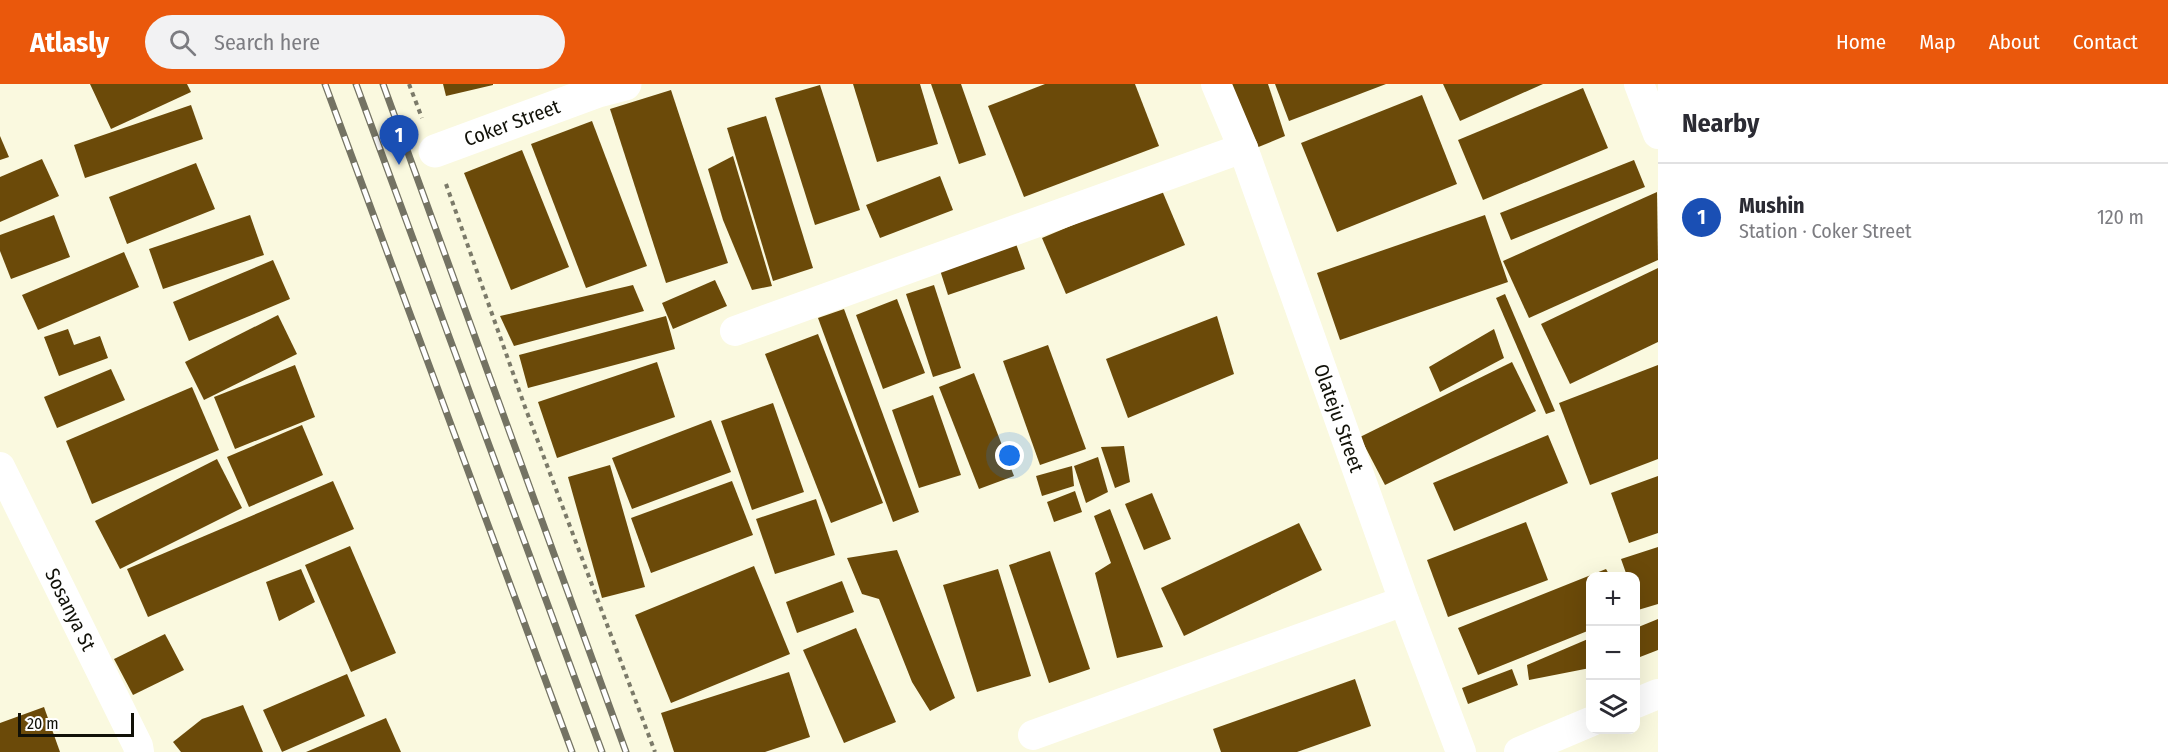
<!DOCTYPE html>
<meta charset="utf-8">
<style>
:root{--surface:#fff;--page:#f2f2f3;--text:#2b2b33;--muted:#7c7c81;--line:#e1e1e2;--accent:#ea580c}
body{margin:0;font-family:"Fira Sans Condensed",sans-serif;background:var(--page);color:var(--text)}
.controls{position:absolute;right:18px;bottom:18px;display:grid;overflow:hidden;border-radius:12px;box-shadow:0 6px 24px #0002}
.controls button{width:54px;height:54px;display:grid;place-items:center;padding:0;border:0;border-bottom:2px solid var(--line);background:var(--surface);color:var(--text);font:30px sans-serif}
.scale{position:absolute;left:18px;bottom:15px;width:116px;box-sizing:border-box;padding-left:6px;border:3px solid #111108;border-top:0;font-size:16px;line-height:21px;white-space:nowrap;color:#111108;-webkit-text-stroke:4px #fff;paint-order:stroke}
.you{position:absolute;left:1010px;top:372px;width:21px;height:21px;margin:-15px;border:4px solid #fff;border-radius:50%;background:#1a73e8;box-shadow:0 0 0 9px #1a73e833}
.badge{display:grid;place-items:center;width:39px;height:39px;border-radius:50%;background:var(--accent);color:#fff;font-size:20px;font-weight:700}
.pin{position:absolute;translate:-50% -50px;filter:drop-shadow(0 2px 3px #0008)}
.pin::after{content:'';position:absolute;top:32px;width:21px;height:18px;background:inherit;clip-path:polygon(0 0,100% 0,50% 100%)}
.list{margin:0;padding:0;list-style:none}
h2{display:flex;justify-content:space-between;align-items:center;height:78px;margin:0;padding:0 24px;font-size:26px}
h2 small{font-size:20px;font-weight:400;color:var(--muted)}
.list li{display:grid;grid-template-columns:39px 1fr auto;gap:18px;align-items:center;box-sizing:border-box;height:108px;padding:0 24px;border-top:2px solid var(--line)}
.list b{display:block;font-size:22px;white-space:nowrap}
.list p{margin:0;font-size:20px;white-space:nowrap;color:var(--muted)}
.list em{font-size:20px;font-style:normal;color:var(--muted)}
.icon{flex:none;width:33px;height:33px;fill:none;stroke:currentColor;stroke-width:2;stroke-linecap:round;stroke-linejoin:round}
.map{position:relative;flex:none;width:1658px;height:668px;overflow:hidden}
header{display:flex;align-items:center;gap:36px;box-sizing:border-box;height:84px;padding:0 30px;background:var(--accent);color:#fff}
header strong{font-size:28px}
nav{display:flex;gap:33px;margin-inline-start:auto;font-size:21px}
.search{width:420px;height:54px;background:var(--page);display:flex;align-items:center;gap:15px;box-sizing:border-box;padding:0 21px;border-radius:33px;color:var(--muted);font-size:22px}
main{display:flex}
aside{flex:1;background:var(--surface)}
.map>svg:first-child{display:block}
</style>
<header>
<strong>Atlasly</strong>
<div class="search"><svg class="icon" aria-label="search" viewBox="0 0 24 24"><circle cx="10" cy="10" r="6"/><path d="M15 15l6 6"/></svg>Search here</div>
<nav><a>Home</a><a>Map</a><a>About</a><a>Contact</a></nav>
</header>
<main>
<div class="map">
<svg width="1658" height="668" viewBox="0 0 1658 668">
<rect width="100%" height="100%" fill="#faf9df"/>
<!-- building -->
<g fill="#6b4a09">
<path d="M90,0h97l4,8 -80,37z"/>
<path d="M443,0h50v1l-47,11z"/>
<path d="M853,0h67l18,60 -61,18z"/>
<path d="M931,0h30l25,71 -27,9z"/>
<path d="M1045,0h90l24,62 -135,51 -36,-91z"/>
<path d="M1228,0h40l17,52 -29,12z"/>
<path d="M1275,0h111l-97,37z"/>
<path d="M1443,0h100l-83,37z"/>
<path d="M820,1l40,125 -45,15 -40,-127z"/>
<path d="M1583,4l25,60 -125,52 -25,-60z"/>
<path d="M671,6l57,173 -62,20 -56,-174z"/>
<path d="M1422,11l35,89 -120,48 -36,-89z"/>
<path d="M191,21l12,34 -118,39 -11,-33z"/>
<path d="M766,32l47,152 -40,13 -46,-153z"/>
<path d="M592,37l55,145 -61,22 -55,-144z"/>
<path d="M0,52l9,21 -9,3z"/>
<path d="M522,66l47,117 -58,23 -47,-117z"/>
<path d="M733,72l39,130 -20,4 -29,-70 -15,-51z"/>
<path d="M42,75l17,37 -59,26v-45z"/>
<path d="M1634,76l11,27 -134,53 -11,-27z"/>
<path d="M196,79l19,46 -88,35 -18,-47z"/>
<path d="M940,92l13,34 -73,28 -14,-33z"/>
<path d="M1161,104l24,57 -119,49 -24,-56z"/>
<path d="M1657,108l1,68 -129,58 -26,-57z"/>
<path d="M54,131l16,42 -59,22 -11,-28v-16z"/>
<path d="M250,131l14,40 -101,34 -14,-40z"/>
<path d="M1485,131l23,67 -168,58 -23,-67z"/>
<path d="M1015,157l10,28 -77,26 -9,-28z"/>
<path d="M124,168l15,35 -101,43 -16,-35z"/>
<path d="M273,176l17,39 -101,42 -16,-39z"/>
<path d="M1658,184v74l-88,42 -29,-60z"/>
<path d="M715,196l12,26 -54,23 -11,-26z"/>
<path d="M633,201l11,26 -130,35 -14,-30z"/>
<path d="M934,201l27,83 -28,9 -27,-83z"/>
<path d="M1505,210l50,117 -9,3 -50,-116z"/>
<path d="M897,215l28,74 -42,16 -27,-74z"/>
<path d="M844,225l75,203 -26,10 -75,-204z"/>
<path d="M278,231l19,39 -93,46 -19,-38z"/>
<path d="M666,232l9,33 -147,39 -9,-33z"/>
<path d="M1217,232l17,58 -106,44 -22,-59z"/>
<path d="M68,245l6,16 26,-9 8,22 -49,18 -15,-39z"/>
<path d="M1494,245l10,29 -64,34 -11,-25z"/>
<path d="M818,250l65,169 -52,20 -66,-169z"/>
<path d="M1048,261l38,104 -46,16 -37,-104z"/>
<path d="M657,278l18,55 -118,41 -19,-56z"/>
<path d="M1512,278l24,49 -151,74 -25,-48z"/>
<path d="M295,281l20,52 -80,32 -21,-52z"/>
<path d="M1658,281v94l-68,26 -31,-82z"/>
<path d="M111,285l14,31 -68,28 -13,-31z"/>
<path d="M974,289l40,103 -35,13 -40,-102z"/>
<path d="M192,303l27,63 -127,54 -26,-63z"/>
<path d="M933,311l28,80 -42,13 -27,-78z"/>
<path d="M773,319l31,89 -52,18 -31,-89z"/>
<path d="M711,336l20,52 -99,37 -20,-51z"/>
<path d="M302,341l21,50 -74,32 -22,-50z"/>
<path d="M1548,351l20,48 -114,48 -21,-48z"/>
<path d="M1124,362l6,36 -15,6 -14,-41z"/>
<path d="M1098,373l10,35 -22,11 -12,-37z"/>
<path d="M217,375l25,49 -122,61 -25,-48z"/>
<path d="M610,381l35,122 -43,11 -34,-121z"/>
<path d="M1072,382l2,20 -32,10 -6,-20z"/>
<path d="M1658,392v57l-29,10 -18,-50z"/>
<path d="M333,397l21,48 -206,88 -21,-48z"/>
<path d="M732,397l21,54 -102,38 -20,-55z"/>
<path d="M1075,407l7,21 -28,10 -7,-20z"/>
<path d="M1152,409l19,46 -27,11 -19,-46z"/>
<path d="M816,415l19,56 -60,19 -19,-55z"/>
<path d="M1110,425l53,138 -46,11 -22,-85 16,-10 -17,-47z"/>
<path d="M1526,438l22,58 -100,37 -21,-57z"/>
<path d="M1299,439l23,47 -138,66 -23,-48z"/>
<path d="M350,462l46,107 -45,19 -46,-107z"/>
<path d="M1658,463v57l-20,6 -2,-8v-26h-9l-6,-17z"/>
<path d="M897,466l58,148 -25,13 -18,-29 -33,-83 -17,-5 -15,-36z"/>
<path d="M1050,467l40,118 -41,14 -40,-118z"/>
<path d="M754,482l36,88 -119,49 -36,-88z"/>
<path d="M301,485l14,33 -36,19 -13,-39z"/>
<path d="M998,485l33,107 -54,16 -34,-107z"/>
<path d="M1606,485l4,7h-20v54l-112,45 -20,-47z"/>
<path d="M842,497l12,31 -57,21 -11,-31z"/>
<path d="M1658,535v31l-18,7 -4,-13v-16z"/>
<path d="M856,544l40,94 -52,21 -41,-93z"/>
<path d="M165,550l19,36 -51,25 -19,-36z"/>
<path d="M1588,555l2,29 -61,12 -2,-15z"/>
<path d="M1512,585l6,16 -50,19 -6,-16z"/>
<path d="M789,588l21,65 -45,15h-91l-13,-39z"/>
<path d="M347,590l18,42 -83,36 -19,-42z"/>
<path d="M1355,595l16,47 -74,26h-76l-8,-23z"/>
<path d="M243,621l20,47h-82l-8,-10 29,-23z"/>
<path d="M44,623l16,45h-60v-29z"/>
<path d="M386,634l15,34h-95z"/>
</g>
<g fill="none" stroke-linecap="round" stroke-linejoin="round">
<!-- path -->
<g stroke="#7b7a69" stroke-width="4" stroke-dasharray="4.5 4.5" stroke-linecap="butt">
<path d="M409,0l13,34"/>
<path d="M446,100l79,223 130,345"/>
</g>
<!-- minor -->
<g stroke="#fff" stroke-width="30">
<path id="s1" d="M1216,0l27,64 161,453 57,151"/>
<path d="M1639,0l19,50"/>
<path d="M735,247l508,-183"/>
<path id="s2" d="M0,383l138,279 1,6"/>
<path d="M1636,619l22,-9"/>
<path d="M1033,651l371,-134"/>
<path d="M1519,668l71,-30"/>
</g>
<!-- tertiary -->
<path stroke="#fff" stroke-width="33" id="s3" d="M435,67l163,-60 27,-7"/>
<!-- rail casing -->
<g stroke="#747363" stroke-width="7">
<g id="rail">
<path d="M325,0l247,668"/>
<path d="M356,0l246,668"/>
<path d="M383,0l243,668"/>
</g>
</g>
<!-- rail -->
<use href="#rail" stroke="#fff" stroke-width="4.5" stroke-dasharray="14" stroke-linecap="butt"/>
</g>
<g text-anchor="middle" stroke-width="6" stroke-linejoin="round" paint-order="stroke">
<!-- street labels -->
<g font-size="20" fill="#111108" stroke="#fff">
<text dy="7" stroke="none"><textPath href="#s3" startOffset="82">Coker Street</textPath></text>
<text dy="7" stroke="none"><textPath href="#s1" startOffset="356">Olateju Street</textPath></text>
<text dy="7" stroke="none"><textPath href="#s2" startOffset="159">Sosanya St</textPath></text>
</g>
</g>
</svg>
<div class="controls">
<button>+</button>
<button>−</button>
<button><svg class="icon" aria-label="layers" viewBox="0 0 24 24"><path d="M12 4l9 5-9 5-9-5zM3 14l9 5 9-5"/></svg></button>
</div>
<div class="scale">20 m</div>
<div class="you"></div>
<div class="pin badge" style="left:399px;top:81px;background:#1a4fb4">1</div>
</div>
<aside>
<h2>Nearby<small></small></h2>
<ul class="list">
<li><span class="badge" style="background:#1a4fb4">1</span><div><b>Mushin</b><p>Station · Coker Street</p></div><em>120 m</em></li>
</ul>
</aside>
</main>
